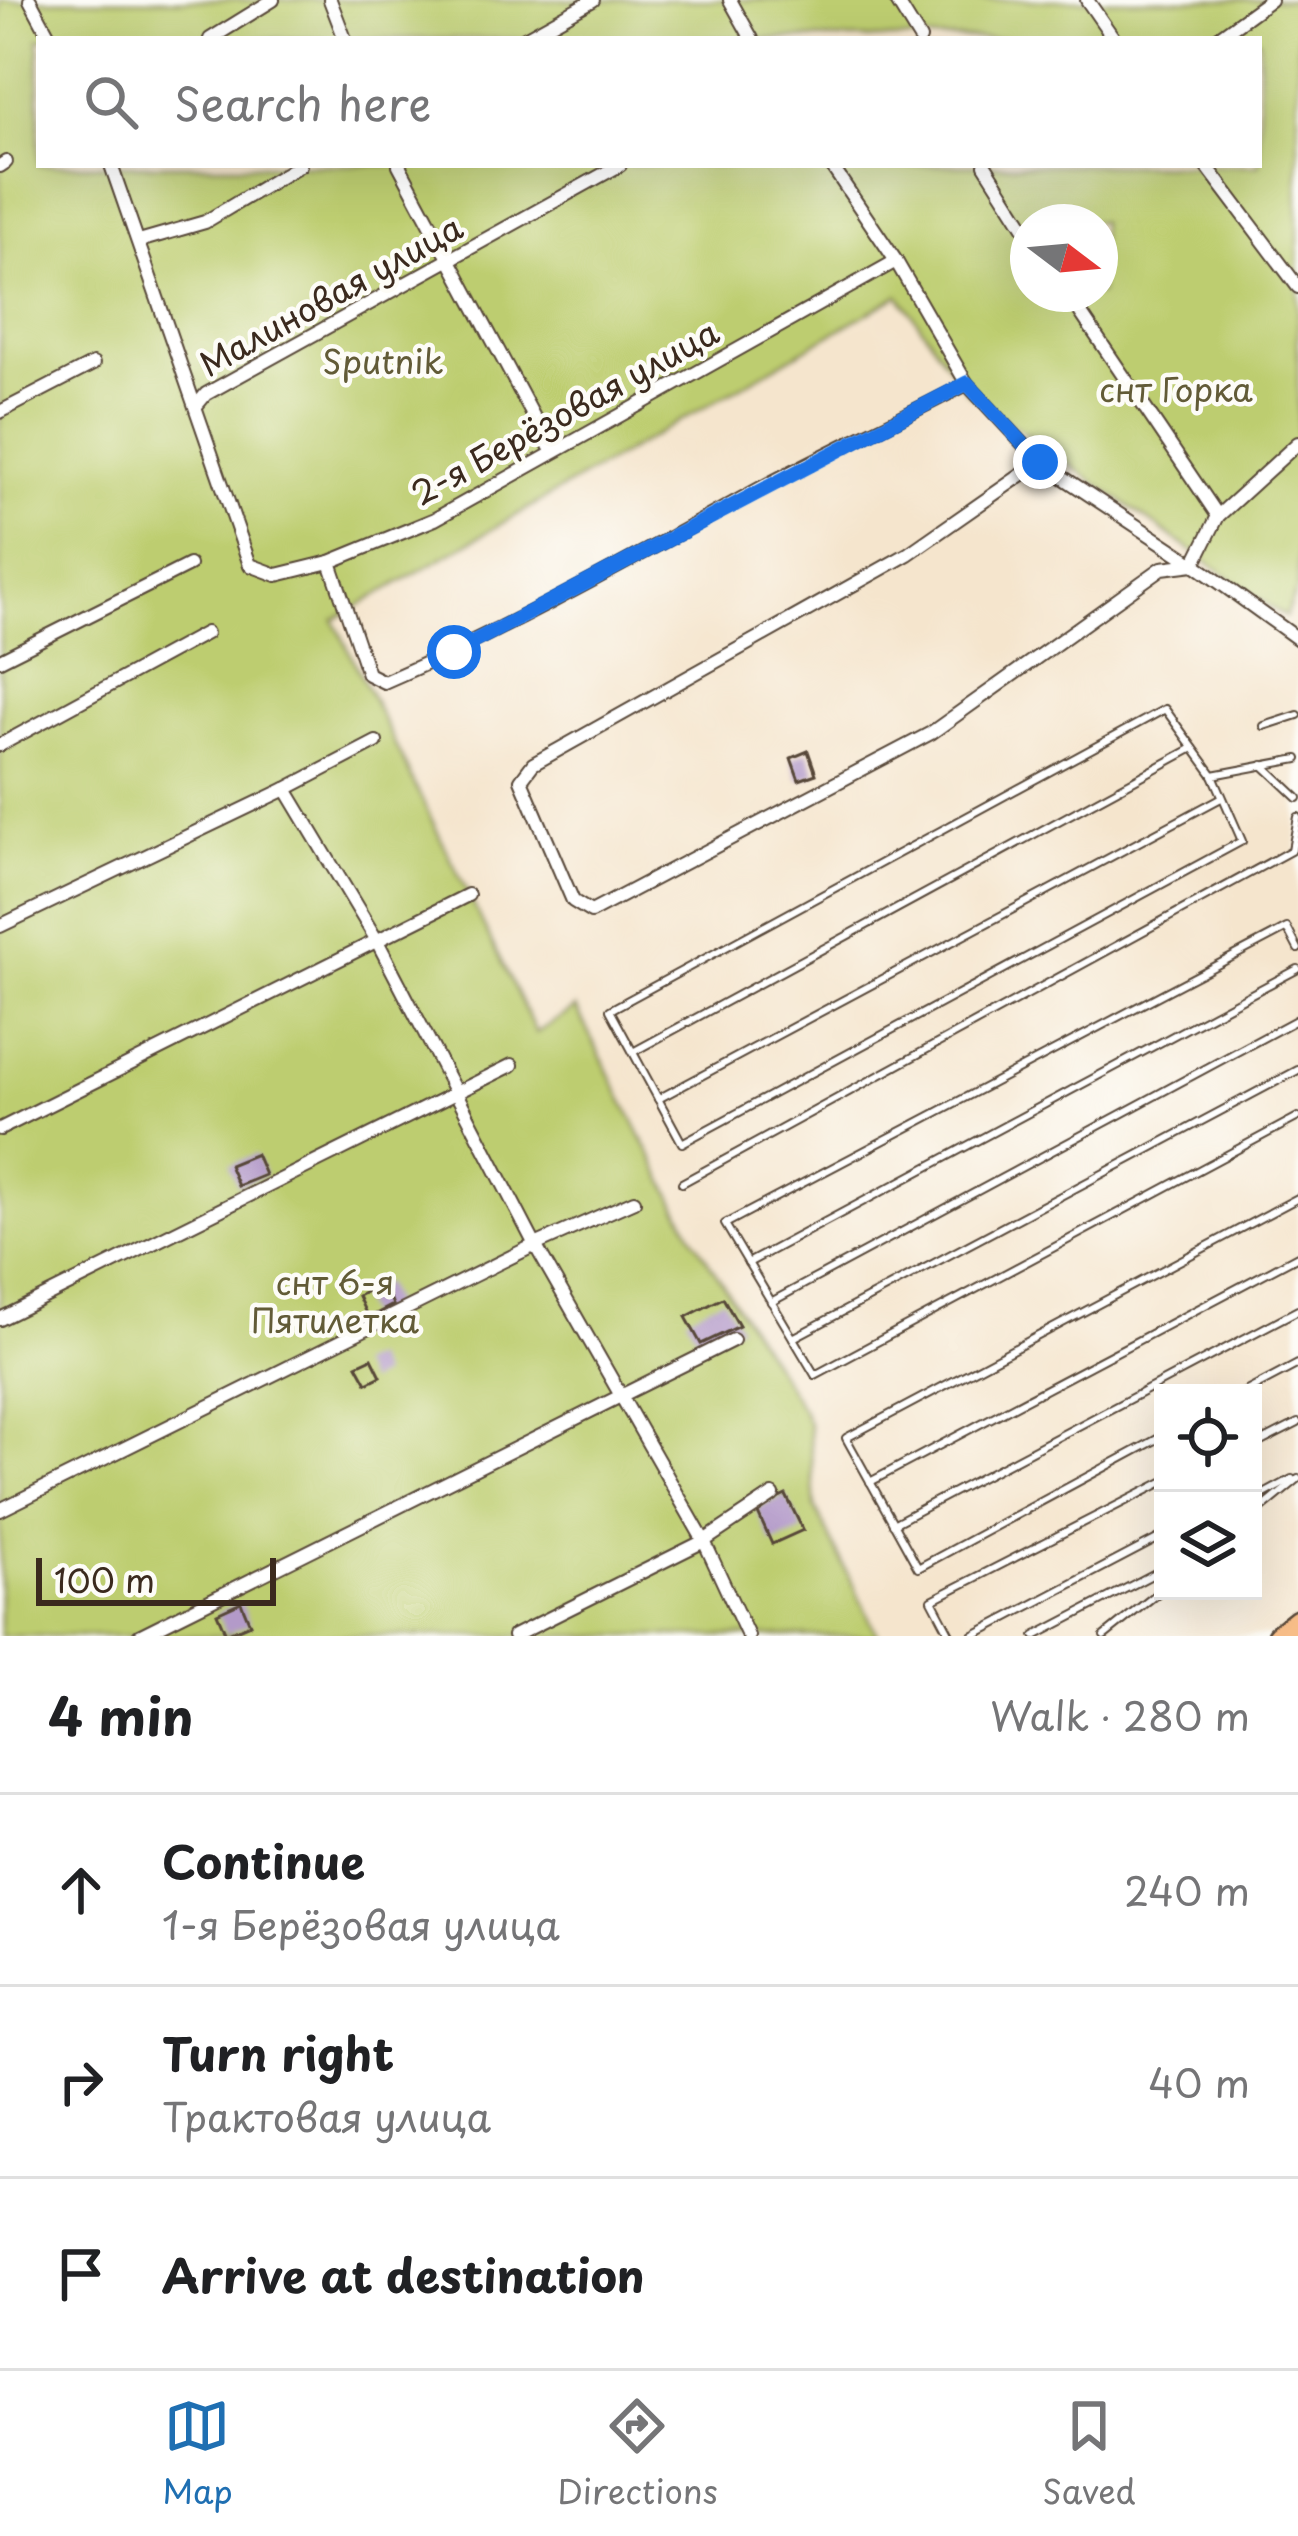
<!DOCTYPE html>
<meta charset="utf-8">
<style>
:root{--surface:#fff;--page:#f2f2f2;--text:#202124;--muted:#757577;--line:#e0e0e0;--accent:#1f6fb2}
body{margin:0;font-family:"Playpen Sans",sans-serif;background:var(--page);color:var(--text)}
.controls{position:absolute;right:36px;bottom:36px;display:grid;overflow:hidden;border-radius:0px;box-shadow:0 12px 48px #0002}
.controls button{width:108px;height:108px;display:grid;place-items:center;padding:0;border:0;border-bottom:3px solid var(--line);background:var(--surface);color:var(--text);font:60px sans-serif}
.compass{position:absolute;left:1010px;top:204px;width:108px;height:108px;border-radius:50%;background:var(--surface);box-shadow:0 12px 48px #0002;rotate:106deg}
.scale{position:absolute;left:36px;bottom:30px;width:240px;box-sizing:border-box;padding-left:12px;border:6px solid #3b2a1e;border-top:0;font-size:33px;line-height:42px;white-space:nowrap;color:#3b2a1e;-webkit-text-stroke:9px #fdfcf7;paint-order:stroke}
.stop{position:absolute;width:36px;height:36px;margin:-27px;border:9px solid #1a73e8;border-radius:50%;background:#fff}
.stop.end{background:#1a73e8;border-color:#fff;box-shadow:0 3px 12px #0008}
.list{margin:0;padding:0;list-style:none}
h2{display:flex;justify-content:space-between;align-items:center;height:156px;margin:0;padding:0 48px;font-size:51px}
h2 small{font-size:39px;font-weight:400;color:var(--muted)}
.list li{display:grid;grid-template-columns:78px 1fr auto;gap:36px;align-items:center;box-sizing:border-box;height:192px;padding:0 48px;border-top:3px solid var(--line)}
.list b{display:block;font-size:45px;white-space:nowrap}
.list p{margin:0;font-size:39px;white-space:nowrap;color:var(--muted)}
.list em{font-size:39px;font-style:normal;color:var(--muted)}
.icon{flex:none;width:66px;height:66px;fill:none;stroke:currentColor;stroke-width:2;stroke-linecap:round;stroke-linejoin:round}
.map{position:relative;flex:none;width:1298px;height:1636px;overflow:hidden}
.search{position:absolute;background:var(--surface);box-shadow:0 12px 48px #0002;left:36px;right:36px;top:36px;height:132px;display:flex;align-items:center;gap:30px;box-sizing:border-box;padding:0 42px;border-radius:0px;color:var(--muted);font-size:45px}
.sheet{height:732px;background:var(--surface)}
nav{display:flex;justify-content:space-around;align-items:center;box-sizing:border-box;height:168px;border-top:3px solid var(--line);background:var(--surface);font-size:33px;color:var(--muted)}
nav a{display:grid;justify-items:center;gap:6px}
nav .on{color:var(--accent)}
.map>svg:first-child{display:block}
</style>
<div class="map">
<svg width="1298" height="1636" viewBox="0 0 1298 1636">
<rect width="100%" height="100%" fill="#fdfcf7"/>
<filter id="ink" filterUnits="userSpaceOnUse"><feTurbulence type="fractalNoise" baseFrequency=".00833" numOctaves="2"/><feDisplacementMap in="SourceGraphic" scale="24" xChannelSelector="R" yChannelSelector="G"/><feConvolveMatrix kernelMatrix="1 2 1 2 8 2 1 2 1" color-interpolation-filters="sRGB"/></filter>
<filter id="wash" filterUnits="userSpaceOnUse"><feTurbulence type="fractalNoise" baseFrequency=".004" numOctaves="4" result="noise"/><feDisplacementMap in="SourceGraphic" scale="48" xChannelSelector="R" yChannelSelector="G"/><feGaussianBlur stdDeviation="2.7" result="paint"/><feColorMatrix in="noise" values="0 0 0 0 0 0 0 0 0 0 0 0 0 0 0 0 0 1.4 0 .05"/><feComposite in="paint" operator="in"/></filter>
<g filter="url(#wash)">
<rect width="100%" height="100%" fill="#f5e5cd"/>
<!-- green -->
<path fill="#bdcd70" stroke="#7c7c47" stroke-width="3" fill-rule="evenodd" d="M0,0h1298v588l-13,29 -318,-225 -68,-97 -565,325 202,413 40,-25 117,229 109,172 7,17 6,81 63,129h-878zM39,39h1220v126h-1220zM1028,222h72v72h-72z"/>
<g id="blocks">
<!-- building -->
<g fill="#b39ac9">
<path d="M808,751l8,23 -17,6 -8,-22z"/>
<path d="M256,1154l9,21 -27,11 -9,-21z"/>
<path d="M384,1283l9,22 -25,13 -10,-22z"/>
<path d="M723,1298l16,28 -38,18 -15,-27z"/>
<path d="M372,1358l9,18 -14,7 -10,-18z"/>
<path d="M786,1495l17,35 -31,14 -16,-35z"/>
<path d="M241,1602l9,22 -24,10 -9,-21z"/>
</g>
</g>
</g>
<g filter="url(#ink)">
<use href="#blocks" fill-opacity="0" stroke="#574638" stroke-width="3"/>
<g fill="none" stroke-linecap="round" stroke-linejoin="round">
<!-- lane casing -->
<g stroke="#574638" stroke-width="10">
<g id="lane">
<path d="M1165,709l48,66 29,66 -560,302 -72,-133z"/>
<path d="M1264,726l34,-11"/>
<path d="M1263,765l35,33"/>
<path d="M1213,775l85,-16"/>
<path d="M1298,949l-11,-21 -562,296 90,151 483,-258"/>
<path d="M633,1052l560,-304"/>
<path d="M658,1099l563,-301"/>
<path d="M682,1183l610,-333 6,-33"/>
<path d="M748,1263l550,-294"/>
<path d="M771,1302l527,-283"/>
<path d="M793,1338l505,-268"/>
<path d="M1243,1393l55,-29"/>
<path d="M1163,1436l-245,132 -72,-130 452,-240"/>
<path d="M1253,1446l45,-23"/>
<path d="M870,1482l428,-226"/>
<path d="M1253,1500l39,-21"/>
<path d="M1253,1516l45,-37"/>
<path d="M893,1524l405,-214"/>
<path d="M951,1636l-19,-36 231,-118"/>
<path d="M972,1636l191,-100"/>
<path d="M1035,1636l128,-67"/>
<path d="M1104,1636l59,-47"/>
</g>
</g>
<!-- street casing -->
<g stroke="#574638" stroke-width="16">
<g id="street">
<path d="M30,0l21,39"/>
<path d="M330,0l15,39"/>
<path d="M730,0l22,39"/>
<path d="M896,0l24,39"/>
<path d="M1087,0l27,39"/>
<path d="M210,39l63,-39"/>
<path d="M523,39l70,-39"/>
<path d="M1216,39l54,-39"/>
<path d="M111,165l139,400 27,10 53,-13 105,-43 461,-258"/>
<path d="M399,165l153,286"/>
<path d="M831,165l65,96 71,123 73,78 154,102 104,75"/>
<path d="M985,165l43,68"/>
<path d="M1206,165l92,122"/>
<path d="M0,166l6,-4"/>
<path d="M139,241l66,-19 95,-57"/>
<path d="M1068,294l150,222"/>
<path d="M196,406l10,-12 414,-229"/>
<path d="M0,412l93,-48"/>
<path d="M1040,462l-132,92 -375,210 -12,16 52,121 18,11 340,-179 231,-165 32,-4"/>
<path d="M330,562l38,112 16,8c130,-56 253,-126 377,-194 68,-36 138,-69 206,-104"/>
<path d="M1194,564l24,-48 80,-73"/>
<path d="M0,660l189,-95"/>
<path d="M0,745l206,-112"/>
<path d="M286,789l90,150 159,306 169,296 44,95"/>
<path d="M0,926l286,-137 90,-47"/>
<path d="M0,1129l468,-234"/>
<path d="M0,1319l512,-254"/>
<path d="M0,1510l535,-265 99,-44"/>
<path d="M139,1636l594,-296"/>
<path d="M514,1636l190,-95 69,-46"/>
</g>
</g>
<!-- primary casing -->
<g stroke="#574638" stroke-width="26">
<path id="primary" d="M1278,1636l20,-16"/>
</g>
<!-- lane -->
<use href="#lane" stroke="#fff" stroke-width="6"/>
<!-- street -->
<use href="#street" stroke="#fff" stroke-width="12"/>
<!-- primary -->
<use href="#primary" stroke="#f7bd88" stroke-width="21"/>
</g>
</g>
<g fill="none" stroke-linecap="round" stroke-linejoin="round" filter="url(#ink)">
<!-- route -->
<path stroke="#1a73e8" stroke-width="15" d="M454,652l513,-269 73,79"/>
</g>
<g text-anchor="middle" stroke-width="9" stroke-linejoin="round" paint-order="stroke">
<!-- street labels -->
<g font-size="33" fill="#3b2a1e" stroke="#fdfcf7">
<text transform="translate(331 296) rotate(-29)" y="12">Малиновая улица</text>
<text transform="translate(565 413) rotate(-29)" y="12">2-я Берёзовая улица</text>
</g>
<!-- park labels -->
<g font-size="33" fill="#625b37" stroke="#fdfcf7">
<text x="383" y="374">Sputnik</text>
<text x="1176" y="402">снт Горка</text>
<text x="335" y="1295">снт 6-я<tspan x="335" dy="38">Пятилетка</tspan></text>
</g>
</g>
</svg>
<div class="controls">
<button><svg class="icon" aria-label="locate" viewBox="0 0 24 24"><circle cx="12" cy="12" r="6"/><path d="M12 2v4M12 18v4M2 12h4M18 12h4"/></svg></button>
<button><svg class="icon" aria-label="layers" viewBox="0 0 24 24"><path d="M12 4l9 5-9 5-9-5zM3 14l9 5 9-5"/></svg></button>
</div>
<svg class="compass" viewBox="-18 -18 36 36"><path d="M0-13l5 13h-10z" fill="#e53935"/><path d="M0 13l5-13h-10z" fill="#757577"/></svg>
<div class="scale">100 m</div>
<div class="stop" style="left:454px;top:652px"></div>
<div class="stop end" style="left:1040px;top:462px"></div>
<div class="search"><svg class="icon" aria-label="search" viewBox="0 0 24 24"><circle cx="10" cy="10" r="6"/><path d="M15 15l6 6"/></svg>Search here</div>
</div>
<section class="sheet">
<h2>4 min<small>Walk · 280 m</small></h2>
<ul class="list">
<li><svg class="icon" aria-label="ahead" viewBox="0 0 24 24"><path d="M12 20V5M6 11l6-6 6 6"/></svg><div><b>Continue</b><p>1-я Берёзовая улица</p></div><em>240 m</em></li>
<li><svg class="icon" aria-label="right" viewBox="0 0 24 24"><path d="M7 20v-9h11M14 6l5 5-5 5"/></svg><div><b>Turn right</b><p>Трактовая улица</p></div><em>40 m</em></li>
<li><svg class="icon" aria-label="arrive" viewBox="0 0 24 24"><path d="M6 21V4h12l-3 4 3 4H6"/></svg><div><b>Arrive at destination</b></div></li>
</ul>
</section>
<nav>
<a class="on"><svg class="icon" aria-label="map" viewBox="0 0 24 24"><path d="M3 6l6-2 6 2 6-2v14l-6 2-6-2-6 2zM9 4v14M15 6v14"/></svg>Map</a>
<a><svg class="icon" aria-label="directions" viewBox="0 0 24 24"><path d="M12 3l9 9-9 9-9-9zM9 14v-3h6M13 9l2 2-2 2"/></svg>Directions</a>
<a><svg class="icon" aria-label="saved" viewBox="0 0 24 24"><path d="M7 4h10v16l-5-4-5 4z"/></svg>Saved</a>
</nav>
